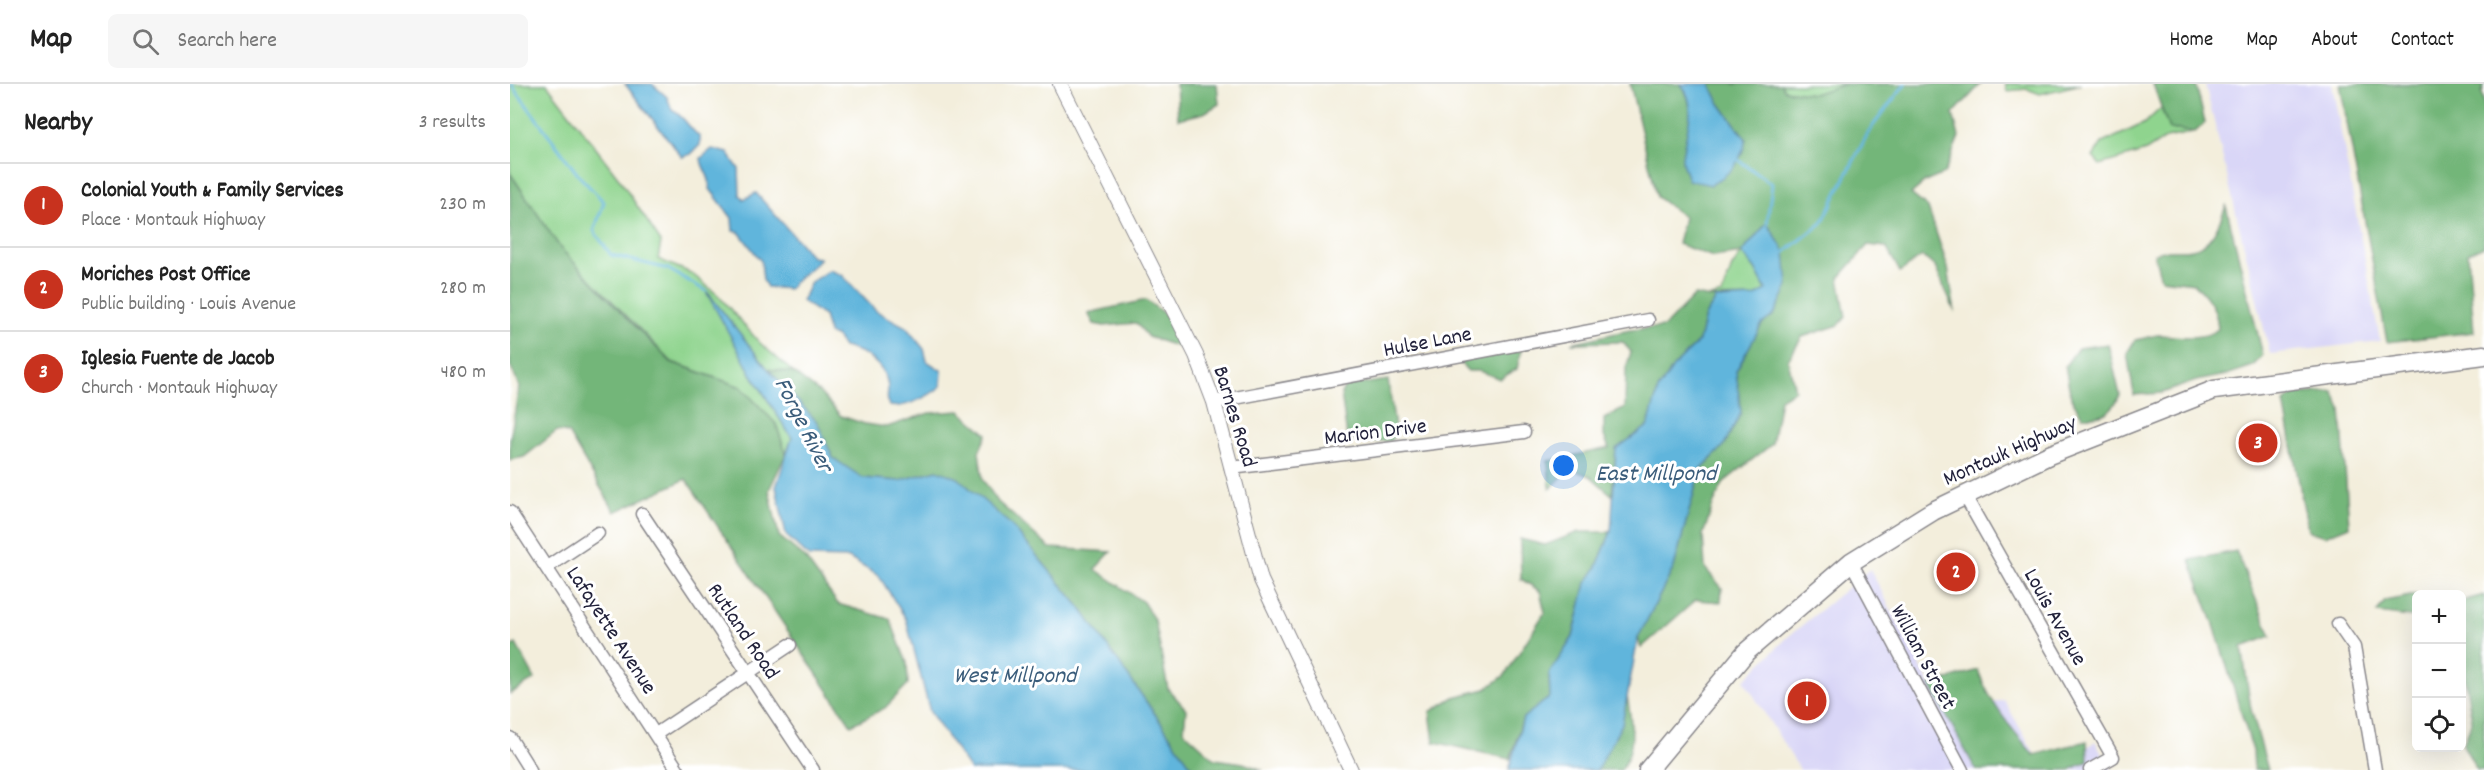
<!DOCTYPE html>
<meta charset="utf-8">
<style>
:root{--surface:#fff;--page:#f6f6f6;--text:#222;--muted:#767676;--line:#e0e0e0;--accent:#c8321e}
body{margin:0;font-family:Dekko,sans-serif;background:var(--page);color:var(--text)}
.controls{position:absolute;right:18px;bottom:18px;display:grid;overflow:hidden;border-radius:9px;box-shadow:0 6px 24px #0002}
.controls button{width:54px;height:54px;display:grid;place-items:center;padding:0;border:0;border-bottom:2px solid var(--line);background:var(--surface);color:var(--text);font:30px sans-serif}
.you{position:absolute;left:1054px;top:382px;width:21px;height:21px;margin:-15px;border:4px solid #fff;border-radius:50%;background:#1a73e8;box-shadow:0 0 0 9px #1a73e833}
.badge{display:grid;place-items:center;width:39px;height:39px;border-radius:50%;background:var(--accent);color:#fff;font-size:20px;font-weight:700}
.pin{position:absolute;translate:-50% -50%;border:3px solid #fff;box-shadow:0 2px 6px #0006}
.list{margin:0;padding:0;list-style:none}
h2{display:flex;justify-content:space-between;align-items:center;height:78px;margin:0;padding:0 24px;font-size:26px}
h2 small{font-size:20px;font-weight:400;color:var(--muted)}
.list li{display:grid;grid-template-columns:39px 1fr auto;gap:18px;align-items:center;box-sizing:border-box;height:84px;padding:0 24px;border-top:2px solid var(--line)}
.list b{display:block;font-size:22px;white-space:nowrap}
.list p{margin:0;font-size:20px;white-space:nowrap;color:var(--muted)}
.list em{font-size:20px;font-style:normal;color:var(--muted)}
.icon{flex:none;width:33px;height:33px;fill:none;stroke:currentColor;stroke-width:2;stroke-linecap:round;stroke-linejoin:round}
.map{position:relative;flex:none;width:1974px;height:686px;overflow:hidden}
header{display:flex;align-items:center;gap:36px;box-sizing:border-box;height:84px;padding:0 30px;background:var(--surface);border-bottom:2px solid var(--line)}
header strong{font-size:28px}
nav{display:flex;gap:33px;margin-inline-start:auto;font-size:21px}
.search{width:420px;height:54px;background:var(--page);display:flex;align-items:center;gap:15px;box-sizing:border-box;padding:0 21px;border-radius:9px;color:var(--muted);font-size:22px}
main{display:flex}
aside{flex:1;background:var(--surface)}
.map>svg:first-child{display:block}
</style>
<header>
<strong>Map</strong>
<div class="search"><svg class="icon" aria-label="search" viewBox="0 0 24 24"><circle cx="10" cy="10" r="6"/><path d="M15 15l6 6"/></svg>Search here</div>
<nav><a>Home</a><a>Map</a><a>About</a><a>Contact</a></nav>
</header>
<main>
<aside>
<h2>Nearby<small>3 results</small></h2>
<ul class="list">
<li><span class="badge">1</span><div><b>Colonial Youth &amp; Family Services</b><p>Place · Montauk Highway</p></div><em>230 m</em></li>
<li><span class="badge">2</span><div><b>Moriches Post Office</b><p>Public building · Louis Avenue</p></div><em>280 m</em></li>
<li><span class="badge">3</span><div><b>Iglesia Fuente de Jacob</b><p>Church · Montauk Highway</p></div><em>480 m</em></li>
</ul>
</aside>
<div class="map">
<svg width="1974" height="686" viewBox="0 0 1974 686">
<rect width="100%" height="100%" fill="#fff"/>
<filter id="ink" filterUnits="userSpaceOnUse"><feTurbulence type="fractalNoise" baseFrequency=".0167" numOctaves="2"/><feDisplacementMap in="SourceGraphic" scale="12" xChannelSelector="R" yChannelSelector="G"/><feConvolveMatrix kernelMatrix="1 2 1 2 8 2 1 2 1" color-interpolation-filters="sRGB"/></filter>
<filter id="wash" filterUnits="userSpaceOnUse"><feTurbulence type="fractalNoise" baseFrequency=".008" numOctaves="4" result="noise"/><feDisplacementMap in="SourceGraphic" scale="24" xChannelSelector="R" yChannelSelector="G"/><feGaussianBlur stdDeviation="1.35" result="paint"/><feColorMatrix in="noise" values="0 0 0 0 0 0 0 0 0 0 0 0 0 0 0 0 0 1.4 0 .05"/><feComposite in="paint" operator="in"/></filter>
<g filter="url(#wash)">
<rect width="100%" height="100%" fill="#f3eedc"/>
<!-- built -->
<g fill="#d9d6f7">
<path d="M1695,0h127l48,257 -110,13z"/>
<path d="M1360,485l75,145 59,-14 40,70h-244l-56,-90 44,-43z"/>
<path d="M1585,657l17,29h-50z"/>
</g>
<!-- green -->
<g fill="#8fd48e" stroke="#587b64" stroke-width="1.5">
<path d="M0,0h37l71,93 43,65 -3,17 33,14 27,22 41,47 35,31 -26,-4 -61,-77 45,83 40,63 -6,16 -10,-30 -35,-37 -69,-25 -111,-113 -51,-76z"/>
<path d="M1271,0h65l-33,10 -29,-4z"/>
<path d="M1495,0h76l-41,10 -13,-5 -20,2z"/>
<path d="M1651,24l8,21 26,3 -29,6 -20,13 -46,14 -7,-8 9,-14 43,-20z"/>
<path d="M1232,169l13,16 11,21 -12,7 -46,1 14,-4 10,-27z"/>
</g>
<!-- forest -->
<g fill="#73b679" stroke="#4a6c5a" stroke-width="1.5">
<path d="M666,0h41l2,20 -15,9 -26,6z"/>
<path d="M1120,0h51c10,14 11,33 8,49l57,6 -28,-38 -8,-17h71l3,6 29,4 33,-10h135l-28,30 6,23 -15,37 -19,8 -14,12 17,14 20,60 7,44 -20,-45 -13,-11 -22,16 -14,-25 -18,-2 -29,33 7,39 -7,8 -37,12 -14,23 7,30 -15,9 -8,45 -48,38 -11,23 -10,30 2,33 17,20 -1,14 -25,-2 -55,48 -3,-10 36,-71 26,-97 23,-23 18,-34 -5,-42 26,-47 12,-9 -7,-92 -25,30 -29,4 -35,-13 6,-27 -27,-20z"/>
<path d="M1643,0h43l9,39 -10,9 -26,-3z"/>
<path d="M1830,0h144l-2,10 2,11v141l-16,7 6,79 -87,10z"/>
<path d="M0,89l51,76 74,77 36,36 70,25 35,37 10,30 -17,36 10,46 26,22 33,46 52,15 17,44 1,21 -23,24 -34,17 -165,-246 -71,33 -47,-79 -11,-2 -33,26 -14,3v-20l9,-54 -9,-21z"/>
<path d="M1716,122l37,149 -10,11 -27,9 -30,6 -34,12 -28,2 -7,-42 8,-13c7,-1 16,-4 23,-5 20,0 43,7 60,-6 -1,-21 -10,-32 -24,-46l-33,-4 -7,-25c20,-8 22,-2 38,-5 21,-4 27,-26 34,-43z"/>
<path d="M1185,211l21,4 -11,17 -6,25 -25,25 -16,24 -10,36 -32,23 -4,46 -22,-19 -20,-7 -20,20 -2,-28 61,-13 -5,-12v-17l21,-11 1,-40 5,-16 -8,-10 -52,1 59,-13 34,-3z"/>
<path d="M636,216l21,16 12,31 -31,-10 -12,-14 -32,3 -10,-2 -6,-11z"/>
<path d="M1598,260l12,51c-9,19 -17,22 -38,21l-11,-18 -6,-32 13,-18z"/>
<path d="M1011,266l-4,19 -17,10 -21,-8h-11l-10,-10z"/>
<path d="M258,285l26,4 26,20 21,23 24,8 22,3 42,-14 31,-2 27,23 -8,18 4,28 15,22 52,46 61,4 -16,17 48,33 12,19 13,68 18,20 -2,22 31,28 28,4 20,7 -70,-1 -113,-162 -69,-82 -74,-55 -38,11 -37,-3 -29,-20 -16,-36z"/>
<path d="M878,296l8,54 -6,7 -32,1 -11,-5 -6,-44 5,-7z"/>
<path d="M1823,307l8,18 8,117 -24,10 -17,-5 -24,-129 11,-8z"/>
<path d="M1069,448h32l-15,37 -10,14 -13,54 -24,37 1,23 -27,21 -13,41 -76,-17 -4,-30 24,-15 32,-8 19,-14 40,-63 -5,-21 -19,-12 -1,-40 25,6z"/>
<path d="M1726,467l35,85 -29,11 9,62 17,61h-14l-1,-19 -39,-126 -24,-65z"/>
<path d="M1906,511v23l-39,-5 8,-12z"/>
<path d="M1974,511v175h-7l-14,-25 9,-24 -10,-60v-60z"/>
<path d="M6,560l19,35 -25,15v-47z"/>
<path d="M1468,586c12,34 33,58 56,85l53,-14 1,20 -18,9h-94l-46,-85z"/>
<path d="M1117,611c4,28 11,50 -6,75h-24l25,-46z"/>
</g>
<!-- water -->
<g fill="#60b5dc" stroke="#416c8c" stroke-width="1.5">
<path d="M115,0h27l15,13 5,13c12,6 17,18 28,27v8l-9,9 -9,3z"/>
<path d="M1171,0h29l8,17 28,38c-5,24 -14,33 -35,46l-23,-5c-2,-7 -7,-16 -6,-23 3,-26 17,-50 -1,-73z"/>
<path d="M202,65l16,4 11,16 1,26 4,4 12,-6 56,64 8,1c-9,13 -24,18 -31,31l-22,-2 -4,-7 -2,-19 -22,-29 -6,-1 -1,-13 -22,-29c1,-14 -8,-18 -9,-31z"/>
<path d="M1257,139l18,29 3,34 -14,29 -12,9 -26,47 5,42 -18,34 -23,23 -26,97 -36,71 -16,86 -25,46h-88l14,-52 27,-21 -1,-23 24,-37 13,-54 10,-14 15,-37 5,-83 32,-23 10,-36 16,-24 25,-25 6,-25 11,-17 38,-2 12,-7 -11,-21 -13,-16z"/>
<path d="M319,186l13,5 34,36 30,16 18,22 3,12 15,10 -1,15c-11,10 -37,23 -52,20 -3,-7 -1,-11 -1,-19 -2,-23 -26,-37 -45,-40l-7,-11 -7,-2 -5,-18 -22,-15 9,-19z"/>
<path d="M194,204l64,81 49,53 16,36 30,20 36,3 38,-11 21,8 53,47 69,82 114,163h-224l-40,-58 -24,-93 -27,-43 -30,-18 -40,-1 -23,-22 -10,-48 16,-49 -40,-63z"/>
</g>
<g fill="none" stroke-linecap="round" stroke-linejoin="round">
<!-- stream -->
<g stroke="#60b5dc" stroke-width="3">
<path d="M1,0l68,92 25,26 -10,29 17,24 57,14 38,22"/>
<path d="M1227,75l35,25 -5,40"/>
<path d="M1274,169l38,-30 47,-92 36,-47"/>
</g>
</g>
</g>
<g filter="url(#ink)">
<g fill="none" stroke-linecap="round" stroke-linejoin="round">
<!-- minor casing -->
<g stroke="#8a888c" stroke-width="15">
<g id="minor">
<path d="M704,318l434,-82"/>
<path d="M721,384l293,-36"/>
<path d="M1455,412l148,261 -23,13"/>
<path d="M0,428l168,258"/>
<path d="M132,430l171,256"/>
<path d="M1341,478l111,208"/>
<path d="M37,483l51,-34"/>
<path d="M1828,540l16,23 21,123"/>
<path d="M146,650l134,-89"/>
<path d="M0,654l20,32"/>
</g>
</g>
<!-- tertiary casing -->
<g stroke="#8a888c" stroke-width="16">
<path id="tertiary" d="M550,0l136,271 18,47 47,178 90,190"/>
</g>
<!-- primary casing -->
<g stroke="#8a888c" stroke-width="21">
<path id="primary" d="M1138,686l98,-118 105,-90 82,-51 116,-56 165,-65 270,-35"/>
</g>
<!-- minor -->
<use href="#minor" stroke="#fff" stroke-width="12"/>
<!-- tertiary -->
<use href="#tertiary" stroke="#fff" stroke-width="14"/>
<!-- primary -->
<use href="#primary" stroke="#fff" stroke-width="18"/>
</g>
</g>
<g text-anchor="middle" stroke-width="6" stroke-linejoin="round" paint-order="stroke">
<!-- street labels -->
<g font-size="22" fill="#22223b" stroke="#fff">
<text transform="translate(917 256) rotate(-11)" y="8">Hulse Lane</text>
<text transform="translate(727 332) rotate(73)" y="8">Barnes Road</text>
<text transform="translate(865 346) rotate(-7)" y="8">Marion Drive</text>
<text transform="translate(1499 365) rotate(-24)" y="8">Montauk Highway</text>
<text transform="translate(1547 532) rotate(61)" y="8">Louis Avenue</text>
<text transform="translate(103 545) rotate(57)" y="8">Lafayette Avenue</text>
<text transform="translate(235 546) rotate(56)" y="8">Rutland Road</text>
<text transform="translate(1415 572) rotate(62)" y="8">William Street</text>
</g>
<!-- water labels -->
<g font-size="24" font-style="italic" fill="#3b5d7b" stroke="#fff">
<text transform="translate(295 340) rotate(63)" y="8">Forge River</text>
<text x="1146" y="396">East Millpond</text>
<text x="505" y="598">West Millpond</text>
</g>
</g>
</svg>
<div class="controls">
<button>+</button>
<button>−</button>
<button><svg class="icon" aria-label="locate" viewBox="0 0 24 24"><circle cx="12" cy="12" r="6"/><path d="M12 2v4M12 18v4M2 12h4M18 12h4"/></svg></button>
</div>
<div class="you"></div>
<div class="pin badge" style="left:1297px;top:617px">1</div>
<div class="pin badge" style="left:1446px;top:488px">2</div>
<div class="pin badge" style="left:1748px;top:359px">3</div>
</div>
</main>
